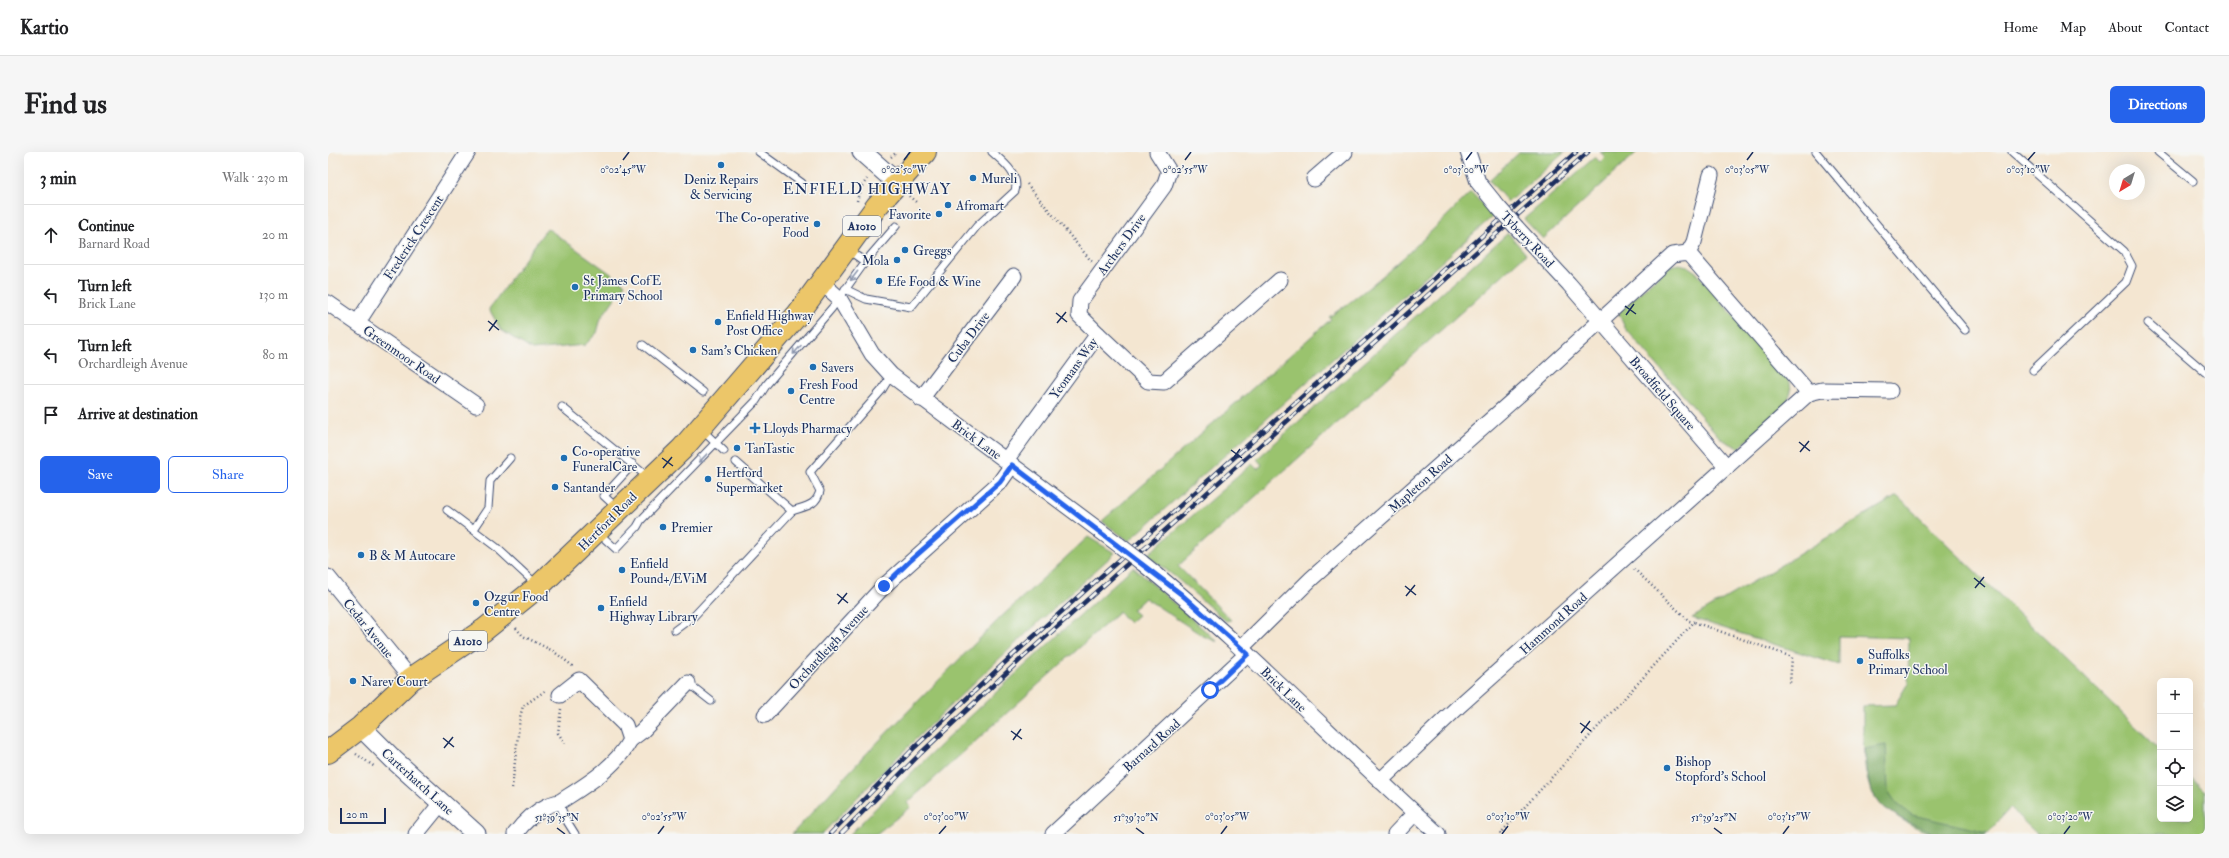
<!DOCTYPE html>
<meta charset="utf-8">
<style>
:root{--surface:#fff;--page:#f6f6f6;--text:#202124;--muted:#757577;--line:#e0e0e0;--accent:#2563eb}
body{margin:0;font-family:"IM FELL Double Pica",serif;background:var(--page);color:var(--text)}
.controls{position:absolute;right:12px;bottom:12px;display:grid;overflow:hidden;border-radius:6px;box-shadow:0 4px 16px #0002}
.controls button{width:36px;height:36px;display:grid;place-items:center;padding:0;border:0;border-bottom:1px solid var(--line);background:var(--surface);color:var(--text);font:20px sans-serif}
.compass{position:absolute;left:1781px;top:12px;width:36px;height:36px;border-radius:50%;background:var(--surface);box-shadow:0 4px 16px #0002;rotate:218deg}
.scale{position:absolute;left:12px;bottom:10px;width:46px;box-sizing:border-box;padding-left:4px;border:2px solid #1b2f5e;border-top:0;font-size:11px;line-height:14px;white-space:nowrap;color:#1b2f5e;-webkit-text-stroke:3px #f6f6f2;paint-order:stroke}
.stop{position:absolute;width:12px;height:12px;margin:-9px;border:3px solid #2563eb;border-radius:50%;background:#fff}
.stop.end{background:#2563eb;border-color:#fff;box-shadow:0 1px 4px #0008}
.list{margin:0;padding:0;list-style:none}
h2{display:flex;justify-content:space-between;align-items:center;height:52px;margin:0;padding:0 16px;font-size:17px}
h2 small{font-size:13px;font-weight:400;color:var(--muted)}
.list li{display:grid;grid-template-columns:26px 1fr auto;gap:12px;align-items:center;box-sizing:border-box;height:60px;padding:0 16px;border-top:1px solid var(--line)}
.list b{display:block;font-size:15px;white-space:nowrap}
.list p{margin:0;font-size:13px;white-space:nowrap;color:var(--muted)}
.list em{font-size:13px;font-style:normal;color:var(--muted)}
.actions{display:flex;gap:8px;padding:12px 16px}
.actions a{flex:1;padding:9px 0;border:1px solid var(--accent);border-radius:6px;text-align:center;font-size:14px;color:var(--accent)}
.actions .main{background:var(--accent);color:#fff}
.icon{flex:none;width:22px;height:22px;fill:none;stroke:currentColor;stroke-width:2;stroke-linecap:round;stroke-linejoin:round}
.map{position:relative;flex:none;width:1877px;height:682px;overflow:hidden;border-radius:6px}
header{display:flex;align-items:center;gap:24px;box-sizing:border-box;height:56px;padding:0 20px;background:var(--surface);border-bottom:1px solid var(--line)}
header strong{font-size:19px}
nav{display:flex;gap:22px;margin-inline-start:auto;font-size:14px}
.intro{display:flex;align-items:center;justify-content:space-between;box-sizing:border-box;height:96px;padding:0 24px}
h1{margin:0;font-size:28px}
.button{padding:10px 18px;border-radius:6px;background:var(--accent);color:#fff;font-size:14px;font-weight:700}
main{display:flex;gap:24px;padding:0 24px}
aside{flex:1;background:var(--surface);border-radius:6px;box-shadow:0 4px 16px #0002}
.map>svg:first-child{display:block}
</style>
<header>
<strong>Kartio</strong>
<nav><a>Home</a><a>Map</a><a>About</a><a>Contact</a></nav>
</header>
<div class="intro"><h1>Find us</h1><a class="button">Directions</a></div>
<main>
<aside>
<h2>3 min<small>Walk · 230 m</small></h2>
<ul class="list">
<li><svg class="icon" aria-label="ahead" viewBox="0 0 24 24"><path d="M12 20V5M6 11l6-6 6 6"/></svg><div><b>Continue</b><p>Barnard Road</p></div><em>20 m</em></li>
<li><svg class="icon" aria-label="left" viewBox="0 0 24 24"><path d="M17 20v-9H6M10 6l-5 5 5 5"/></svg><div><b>Turn left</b><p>Brick Lane</p></div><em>130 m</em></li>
<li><svg class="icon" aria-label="left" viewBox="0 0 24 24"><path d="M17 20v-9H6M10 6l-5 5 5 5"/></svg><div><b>Turn left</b><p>Orchardleigh Avenue</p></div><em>80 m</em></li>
<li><svg class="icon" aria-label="arrive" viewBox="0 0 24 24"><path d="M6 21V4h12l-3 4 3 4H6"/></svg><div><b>Arrive at destination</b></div></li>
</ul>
<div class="actions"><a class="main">Save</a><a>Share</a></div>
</aside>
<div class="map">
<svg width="1877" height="682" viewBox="0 0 1877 682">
<rect width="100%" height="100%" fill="#f6f6f2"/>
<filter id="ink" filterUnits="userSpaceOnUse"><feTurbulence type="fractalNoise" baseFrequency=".025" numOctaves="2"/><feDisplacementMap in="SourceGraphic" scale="8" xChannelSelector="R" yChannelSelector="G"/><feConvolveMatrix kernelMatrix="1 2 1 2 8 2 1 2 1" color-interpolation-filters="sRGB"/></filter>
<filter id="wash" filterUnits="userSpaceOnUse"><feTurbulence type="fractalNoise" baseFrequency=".012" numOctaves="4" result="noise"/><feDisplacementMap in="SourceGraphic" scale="16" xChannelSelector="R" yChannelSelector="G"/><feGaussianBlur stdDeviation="0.9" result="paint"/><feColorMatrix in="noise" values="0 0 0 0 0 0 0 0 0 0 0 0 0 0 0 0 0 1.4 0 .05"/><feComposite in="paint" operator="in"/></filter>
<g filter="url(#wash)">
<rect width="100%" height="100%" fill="#f4e6d1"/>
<!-- green -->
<g fill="#9ac36e" stroke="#5a7966">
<path d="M1192,0h45l-57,50 -19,-22z"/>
<path d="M1272,0h37l-94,87 -19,-20 71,-62 5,5 5,-5z"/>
<path d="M1143,40l22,24 -364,325 -27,-20 229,-202 -2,-2c52,-35 98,-81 142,-125z"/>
<path d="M219,76l78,56 -24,34 -4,15 -12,12 -53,5 -31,-20 -12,-21z"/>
<path d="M1180,81l18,21 -348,312 53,54 -5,1 -52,-45 -27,-21 105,-91 5,5 5,-4 -5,-6z"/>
<path d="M1351,112l8,2 9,6 94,110 1,9 -5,14 -47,43 -18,-9 -96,-111 -6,-14 3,-6 48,-42z"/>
<path d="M1569,344l263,254v69h30v-42l15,14v43h-168l-27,-26 -23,26c-17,0 -35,0 -52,0 -19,-3 -58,-27 -65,-46 -8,-20 -7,-60 -7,-82l32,-1 13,-22 1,-45 -70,-2v29l-147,-47z"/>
<path d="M760,385l27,16c-101,90 -199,183 -293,281h-30l74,-80 134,-136z"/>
<path d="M805,415l85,75 -15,-6 -58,-38 -13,12 6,5 -9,8 -10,-11 -212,191 4,4 -35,27h-26c91,-93 187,-180 283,-267z"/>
</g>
<!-- forest -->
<path fill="#7ba961" stroke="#4b6c60" d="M1558,593l2,46 9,13 15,11 76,17 -1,2h-51l-36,-16 -21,-14 -9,-16 -6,-39z"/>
</g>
<g filter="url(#ink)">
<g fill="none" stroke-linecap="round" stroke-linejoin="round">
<!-- service casing -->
<g stroke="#3c4a6f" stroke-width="9">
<g id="service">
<path d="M431,0l43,31"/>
<path d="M1488,0l149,178"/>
<path d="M1684,0l112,99 8,15 -6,16 -93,88"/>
<path d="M1830,0l35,29"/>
<path d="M519,97l18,13"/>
<path d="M517,137l21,10 45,8 66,-81 38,-35c5,-17 -12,-29 -23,-39"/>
<path d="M1820,171l57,49"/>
<path d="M315,193l60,47"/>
<path d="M234,255l87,71"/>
<path d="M373,277l23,22"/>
<path d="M408,310l56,49"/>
<path d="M289,356l-13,-12 29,-32"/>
<path d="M119,358l49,37 41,38"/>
<path d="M146,377l14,-21 2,-27 20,-23"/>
<path d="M277,387l11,10 21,-22 4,-7 115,-119 11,-17 65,-76 33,-46 31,-36"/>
<path d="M347,478l19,-14 98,-105c14,-5 24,-5 28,-20l-10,-19 72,-82 9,-15"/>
<path d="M360,531l23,18"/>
<path d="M231,650l6,16 10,16"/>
</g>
</g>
<!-- minor casing -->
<g stroke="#3c4a6f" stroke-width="17">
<g id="minor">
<path d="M1140,0l10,30 21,26"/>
<path d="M986,27l31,-27"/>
<path d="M1189,76l52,56 158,183"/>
<path d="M1360,101l6,-11 17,-67"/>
<path d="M494,131l17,15 33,56 19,21 228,170"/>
<path d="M0,151l148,102"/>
<path d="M30,170l110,-170"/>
<path d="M770,182l-19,-19 1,-14 84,-115 5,-15 -12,-19"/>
<path d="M1481,241l13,-3 68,1"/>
<path d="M593,247l93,-123"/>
<path d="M678,308l92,-126 50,47 16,1 116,-102"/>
<path d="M813,410c105,84 197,182 297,272"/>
<path d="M0,425l83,102"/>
<path d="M913,496l71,-70 226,-200 134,-123 16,-2 121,140 -351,314 -78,74"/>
<path d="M437,563l119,-129 116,-104 12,-17"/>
<path d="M302,588l12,-9 46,-48"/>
<path d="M88,682l26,-32"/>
<path d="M187,682c9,-12 19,-22 32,-28 5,-3 10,-3 14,-5 26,-17 54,-33 69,-61l-5,-15 -46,-45 -19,15"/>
<path d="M725,682l194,-180"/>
<path d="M1067,682l20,-21"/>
</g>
</g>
<!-- tertiary casing -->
<g stroke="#3c4a6f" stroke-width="21">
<g id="tertiary">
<path d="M534,0l34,30"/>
<path d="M33,575l33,33 82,74"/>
</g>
</g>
<!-- primary casing -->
<g stroke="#3c4a6f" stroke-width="24">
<path id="primary" d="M0,600l33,-25 50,-48 73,-49 55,-44 143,-137 116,-135 79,-108 48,-54"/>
</g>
<!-- path -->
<g stroke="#3c4a6f" stroke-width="2.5" stroke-dasharray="1 3" stroke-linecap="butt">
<path d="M563,5l6,-5"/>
<path d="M699,32l65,78"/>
<path d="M581,44l7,6"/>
<path d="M529,49l3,-12 7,-10"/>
<path d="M1306,417l55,52 5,1"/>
<path d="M188,476l7,8 30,15 21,16"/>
<path d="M233,557l-3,24 7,10"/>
<path d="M28,602l19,13"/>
<path d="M184,636l8,-71 3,-11 22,-15"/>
<path d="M1172,682l194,-212 98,35 -2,27"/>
</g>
<!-- service -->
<use href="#service" stroke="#fff" stroke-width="7"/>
<!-- minor -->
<use href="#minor" stroke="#fff" stroke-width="15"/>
<!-- tertiary -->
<use href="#tertiary" stroke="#fff" stroke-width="19"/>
<!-- primary -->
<use href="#primary" stroke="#ecc669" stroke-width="22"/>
<!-- rail casing -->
<g stroke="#1b2f5e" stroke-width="4.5">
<g id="rail">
<path d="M502,682l85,-87 98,-92 563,-503"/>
<path d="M513,682l80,-81 99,-93 568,-508"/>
</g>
</g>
<!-- rail -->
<use href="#rail" stroke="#f6f6f2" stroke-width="3" stroke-dasharray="9" stroke-linecap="butt"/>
<!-- minor-bridge casing -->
<g stroke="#3c4a6f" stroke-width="17" stroke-linecap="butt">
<g id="minor-bridge">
<path d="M1171,56l18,20"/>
<path d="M791,393l22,17"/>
</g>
</g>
<!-- minor-bridge -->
<use href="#minor-bridge" stroke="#fff" stroke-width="15"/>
</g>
<!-- one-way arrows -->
<defs><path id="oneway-shaft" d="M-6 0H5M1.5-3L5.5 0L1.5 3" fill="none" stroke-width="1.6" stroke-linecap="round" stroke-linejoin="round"/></defs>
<g stroke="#8d97ae">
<use href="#oneway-shaft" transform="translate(526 124) rotate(128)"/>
<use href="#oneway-shaft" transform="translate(469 198) rotate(132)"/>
<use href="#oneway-shaft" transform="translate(375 306) rotate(134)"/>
</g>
</g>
<g fill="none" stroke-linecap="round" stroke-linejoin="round" filter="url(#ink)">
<!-- route -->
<path stroke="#2563eb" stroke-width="5" d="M556,434l27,-26 89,-78 12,-17 169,129 67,60 -38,36"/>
</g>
<!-- ticks -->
<path fill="none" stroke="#1b2f5e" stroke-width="1.5" d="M295,8l6,-8M576,8l6,-8M857,8l6,-8M1138,8l6,-8M1419,8l6,-8M1700,8l7,-8M1297,154l11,8M728,161l11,9M1298,163l8,-11M160,169l11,9M729,171l9,-11M161,179l8,-11M1471,290l11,9M903,298l11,8M1472,300l9,-11M334,306l11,8M904,308l8,-11M335,316l9,-11M1646,426l11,9M1077,434l11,9M1647,436l9,-11M509,442l11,9M1078,444l9,-11M510,452l9,-11M1252,571l11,8M683,579l11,8M1253,581l9,-12M115,586l11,9M685,588l8,-11M116,596l9,-11M229,676l8,6M808,676l8,6M1386,676l8,6M330,682l6,-8M611,682l7,-8M893,682l6,-8M1174,682l6,-8M1455,682l6,-8M1736,682l6,-8"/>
<!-- markers -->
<g fill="#1f6fb2" stroke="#f6f6f2" stroke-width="1.5">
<circle cx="393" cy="13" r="4"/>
<circle cx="645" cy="26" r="4"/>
<circle cx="620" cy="53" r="4"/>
<circle cx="611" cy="62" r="4"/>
<circle cx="489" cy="72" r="4"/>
<circle cx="577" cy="98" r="4"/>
<circle cx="569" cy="108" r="4"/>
<circle cx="551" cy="129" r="4"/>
<circle cx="247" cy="135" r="4"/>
<circle cx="390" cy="170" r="4"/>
<circle cx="365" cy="198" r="4"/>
<circle cx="485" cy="215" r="4"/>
<circle cx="463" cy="239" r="4"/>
<path d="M425 270h4v4h4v4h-4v4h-4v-4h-4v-4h4z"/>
<circle cx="409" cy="296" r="4"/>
<circle cx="236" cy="306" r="4"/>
<circle cx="380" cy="327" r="4"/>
<circle cx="227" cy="335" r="4"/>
<circle cx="335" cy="375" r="4"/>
<circle cx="33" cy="403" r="4"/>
<circle cx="294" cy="418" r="4"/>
<circle cx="148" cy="451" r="4"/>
<circle cx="273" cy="456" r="4"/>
<circle cx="1532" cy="509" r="4"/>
<circle cx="25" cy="529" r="4"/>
<circle cx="1339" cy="616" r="4"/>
</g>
<g text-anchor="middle" stroke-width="3" stroke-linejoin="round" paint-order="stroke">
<!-- shield labels -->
<g fill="#f6f6f2" stroke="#5d6b8a" stroke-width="1">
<rect x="515" y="64" width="38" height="20" rx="3"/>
<rect x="121" y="479" width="38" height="20" rx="3"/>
</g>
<g font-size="12" font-weight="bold" fill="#1b2f5e">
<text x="534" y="78">A1010</text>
<text x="140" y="493">A1010</text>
</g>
<!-- poi labels -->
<g font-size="13" fill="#1b2f5e" stroke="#f6f6f2" text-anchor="start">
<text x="653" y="31">Mureli</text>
<text x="393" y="32" text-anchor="middle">Deniz Repairs<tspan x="393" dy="15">&amp; Servicing</tspan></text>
<text x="628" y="58">Afromart</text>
<text x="603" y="67" text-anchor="end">Favorite</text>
<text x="481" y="70" text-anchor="end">The Co-operative<tspan x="481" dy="15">Food</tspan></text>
<text x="585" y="103">Greggs</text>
<text x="561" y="113" text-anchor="end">Mola</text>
<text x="255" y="133">St James CofE<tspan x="255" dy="15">Primary School</tspan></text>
<text x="559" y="134">Efe Food &amp; Wine</text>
<text x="398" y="168">Enfield Highway<tspan x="398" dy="15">Post Office</tspan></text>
<text x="373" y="203">Sam's Chicken</text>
<text x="493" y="220">Savers</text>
<text x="471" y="237">Fresh Food<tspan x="471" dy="15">Centre</tspan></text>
<text x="435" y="281">Lloyds Pharmacy</text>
<text x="417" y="301">TanTastic</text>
<text x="244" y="304">Co-operative<tspan x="244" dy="15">FuneralCare</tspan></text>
<text x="388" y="325">Hertford<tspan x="388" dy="15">Supermarket</tspan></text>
<text x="235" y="340">Santander</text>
<text x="343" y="380">Premier</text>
<text x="41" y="408">B &amp; M Autocare</text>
<text x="302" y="416">Enfield<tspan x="302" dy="15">Pound+/EViM</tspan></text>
<text x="156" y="449">Ozgur Food<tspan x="156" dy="15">Centre</tspan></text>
<text x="281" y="454">Enfield<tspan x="281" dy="15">Highway Library</tspan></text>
<text x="1540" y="507">Suffolks<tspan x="1540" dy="15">Primary School</tspan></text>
<text x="33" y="534">Narev Court</text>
<text x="1347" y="614">Bishop<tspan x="1347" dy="15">Stopford's School</tspan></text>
</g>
<!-- street labels -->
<g font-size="13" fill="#1b2f5e" stroke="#f6f6f2">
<text transform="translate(85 85) rotate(-57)" y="5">Frederick Crescent</text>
<text transform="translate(1200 87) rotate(47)" y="5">Tyberry Road</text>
<text transform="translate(793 92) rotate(-54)" y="5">Archers Drive</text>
<text transform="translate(640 185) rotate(-53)" y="5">Cuba Drive</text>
<text transform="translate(74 202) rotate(35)" y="5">Greenmoor Road</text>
<text transform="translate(745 216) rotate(-54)" y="5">Yeomans Way</text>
<text transform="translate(1335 241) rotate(49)" y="5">Broadfield Square</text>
<text transform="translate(649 287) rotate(36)" y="5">Brick Lane</text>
<text transform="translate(1092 331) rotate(-42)" y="5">Mapleton Road</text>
<text transform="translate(279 369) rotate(-45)" y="5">Hertford Road</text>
<text transform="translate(1225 471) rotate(-42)" y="5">Hammond Road</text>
<text transform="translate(41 476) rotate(51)" y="5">Cedar Avenue</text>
<text transform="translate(500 495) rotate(-47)" y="5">Orchardleigh Avenue</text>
<text transform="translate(956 537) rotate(44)" y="5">Brick Lane</text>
<text transform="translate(823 593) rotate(-42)" y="5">Barnard Road</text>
<text transform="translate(90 629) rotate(42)" y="5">Carterhatch Lane</text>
</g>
<!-- quarter labels -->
<g font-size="15" letter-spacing="1" fill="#1b2f5e" stroke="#f6f6f2">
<text x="539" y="42">ENFIELD HIGHWAY</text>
</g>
</g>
<g font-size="10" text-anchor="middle" fill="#1b2f5e" stroke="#f6f6f2" stroke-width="3" stroke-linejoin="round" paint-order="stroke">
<text x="295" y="21">0°02'45"W</text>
<text x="576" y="21">0°02'50"W</text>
<text x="857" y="21">0°02'55"W</text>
<text x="1138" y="21">0°03'00"W</text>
<text x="1419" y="21">0°03'05"W</text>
<text x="1700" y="21">0°03'10"W</text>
<text x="336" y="668">0°02'55"W</text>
<text x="618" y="668">0°03'00"W</text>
<text x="899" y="668">0°03'05"W</text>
<text x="1180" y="668">0°03'10"W</text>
<text x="1461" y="668">0°03'15"W</text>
<text x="1742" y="668">0°03'20"W</text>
<text x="229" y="669">51°39'35"N</text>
<text x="808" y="669">51°39'30"N</text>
<text x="1386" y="669">51°39'25"N</text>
</g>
</svg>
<div class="controls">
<button>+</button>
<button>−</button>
<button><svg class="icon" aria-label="locate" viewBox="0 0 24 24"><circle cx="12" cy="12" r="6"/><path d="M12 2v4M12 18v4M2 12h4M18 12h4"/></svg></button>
<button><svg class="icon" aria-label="layers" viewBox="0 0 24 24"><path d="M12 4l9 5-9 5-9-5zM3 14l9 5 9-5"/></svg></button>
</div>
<svg class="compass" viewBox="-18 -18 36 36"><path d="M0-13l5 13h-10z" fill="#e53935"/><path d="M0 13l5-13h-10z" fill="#757577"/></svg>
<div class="scale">20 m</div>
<div class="stop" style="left:882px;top:538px"></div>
<div class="stop end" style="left:556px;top:434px"></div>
</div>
</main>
